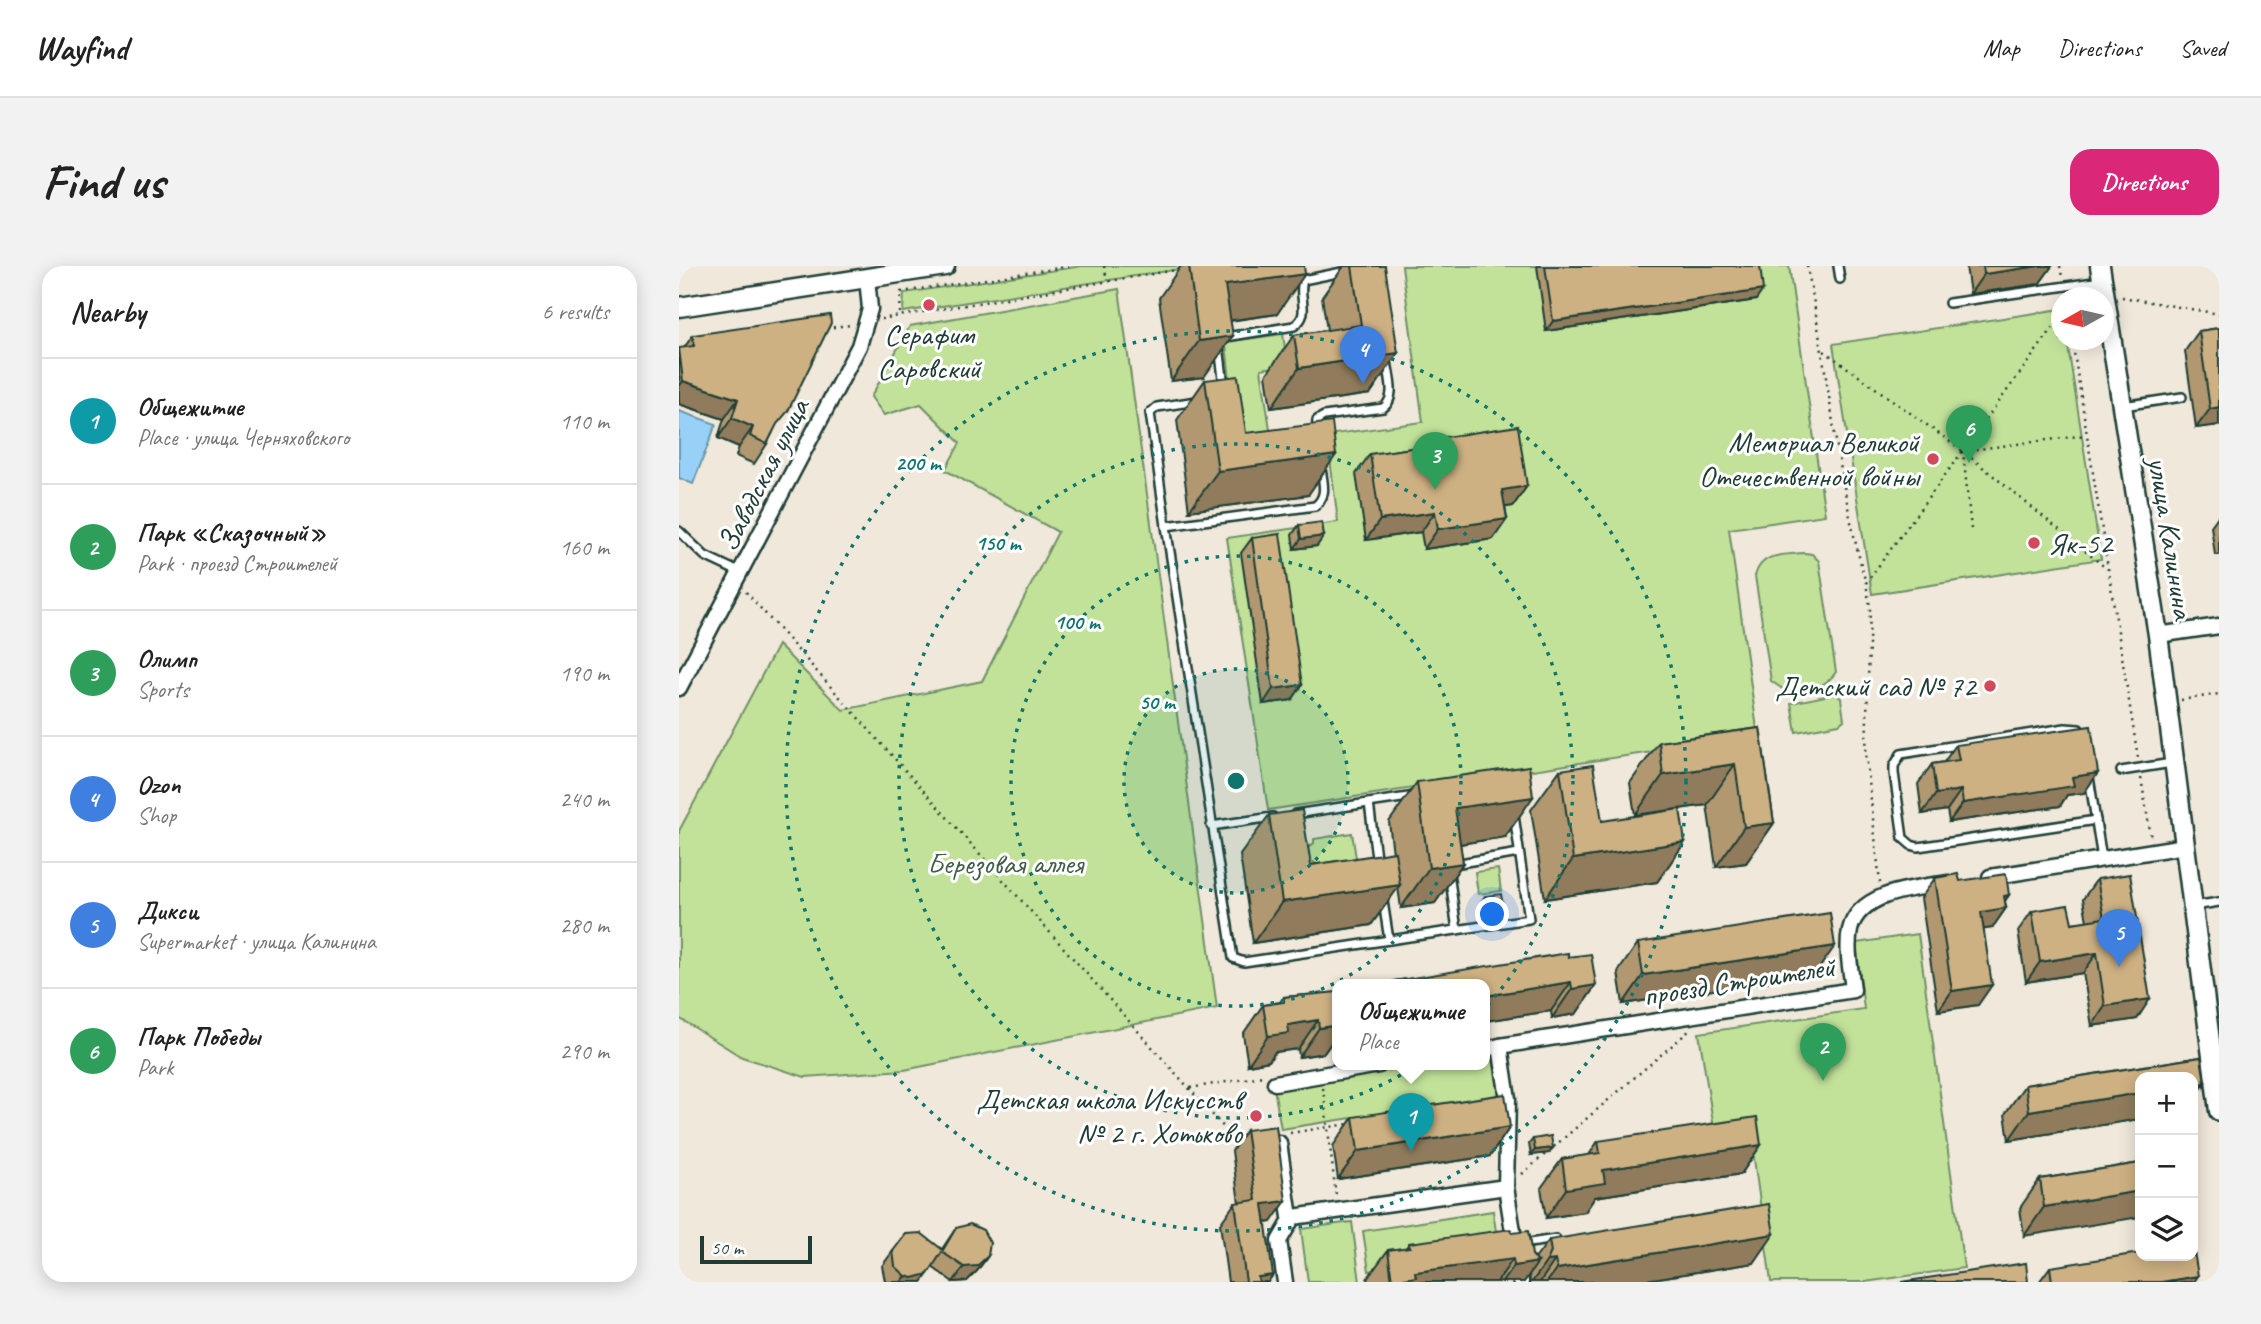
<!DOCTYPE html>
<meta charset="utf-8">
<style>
:root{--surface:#fff;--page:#f2f2f2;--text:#222;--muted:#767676;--line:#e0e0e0;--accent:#db2777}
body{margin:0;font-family:Caveat,sans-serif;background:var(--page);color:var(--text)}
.controls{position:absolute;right:21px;bottom:21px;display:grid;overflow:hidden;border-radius:14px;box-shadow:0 4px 18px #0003}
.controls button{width:63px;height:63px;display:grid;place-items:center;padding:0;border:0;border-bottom:2px solid var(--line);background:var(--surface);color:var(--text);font:35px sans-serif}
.compass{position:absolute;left:1372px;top:21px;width:63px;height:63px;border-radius:50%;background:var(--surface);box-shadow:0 4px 18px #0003;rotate:262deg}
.scale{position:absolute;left:21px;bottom:18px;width:112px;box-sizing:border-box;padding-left:7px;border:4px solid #1f3d34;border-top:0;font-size:19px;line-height:24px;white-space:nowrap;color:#1f3d34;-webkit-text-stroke:5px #fff;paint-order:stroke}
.you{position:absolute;left:814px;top:649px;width:24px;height:24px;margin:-18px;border:5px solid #fff;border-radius:50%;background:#1a73e8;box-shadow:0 0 0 10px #1a73e833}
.badge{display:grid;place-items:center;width:46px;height:46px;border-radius:50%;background:var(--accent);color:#fff;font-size:23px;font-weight:700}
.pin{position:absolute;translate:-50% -58px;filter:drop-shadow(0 2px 4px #0008)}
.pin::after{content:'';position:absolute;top:37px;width:24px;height:21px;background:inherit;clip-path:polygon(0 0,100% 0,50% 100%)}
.popup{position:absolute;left:653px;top:713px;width:158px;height:91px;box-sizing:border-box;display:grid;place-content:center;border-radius:14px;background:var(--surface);filter:drop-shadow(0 2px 5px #0005);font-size:23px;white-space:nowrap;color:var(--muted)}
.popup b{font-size:26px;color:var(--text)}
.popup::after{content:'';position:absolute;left:50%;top:100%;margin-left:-14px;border:14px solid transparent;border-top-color:var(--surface)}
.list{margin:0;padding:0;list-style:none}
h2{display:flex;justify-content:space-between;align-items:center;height:91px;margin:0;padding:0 28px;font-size:30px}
h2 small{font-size:23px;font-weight:400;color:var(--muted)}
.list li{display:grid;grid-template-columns:46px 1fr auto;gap:21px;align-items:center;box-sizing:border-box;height:126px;padding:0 28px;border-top:2px solid var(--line)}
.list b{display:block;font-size:26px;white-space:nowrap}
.list p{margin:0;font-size:23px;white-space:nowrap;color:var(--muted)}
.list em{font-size:23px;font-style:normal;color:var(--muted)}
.icon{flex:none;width:38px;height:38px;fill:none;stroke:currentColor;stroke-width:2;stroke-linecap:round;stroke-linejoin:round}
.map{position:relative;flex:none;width:1540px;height:1016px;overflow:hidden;border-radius:21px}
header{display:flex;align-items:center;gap:42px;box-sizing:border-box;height:98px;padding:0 35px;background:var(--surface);border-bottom:2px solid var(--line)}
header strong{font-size:33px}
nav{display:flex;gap:38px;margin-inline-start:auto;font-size:24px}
.intro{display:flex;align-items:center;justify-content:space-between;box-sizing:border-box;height:168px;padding:0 42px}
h1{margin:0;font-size:49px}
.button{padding:18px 32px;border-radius:21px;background:var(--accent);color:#fff;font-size:24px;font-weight:700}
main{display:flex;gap:42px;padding:0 42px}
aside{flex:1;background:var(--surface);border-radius:21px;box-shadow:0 4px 18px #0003}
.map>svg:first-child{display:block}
</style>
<header>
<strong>Wayfind</strong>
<nav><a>Map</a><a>Directions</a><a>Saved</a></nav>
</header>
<div class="intro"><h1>Find us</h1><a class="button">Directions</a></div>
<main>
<aside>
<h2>Nearby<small>6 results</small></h2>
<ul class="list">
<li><span class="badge" style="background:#0f9aa8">1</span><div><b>Общежитие</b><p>Place · улица Черняховского</p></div><em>110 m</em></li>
<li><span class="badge" style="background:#2e9e5b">2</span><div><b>Парк «Сказочный»</b><p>Park · проезд Строителей</p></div><em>160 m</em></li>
<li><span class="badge" style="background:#2e9e5b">3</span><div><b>Олимп</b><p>Sports</p></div><em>190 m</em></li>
<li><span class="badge" style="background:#3f7fe0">4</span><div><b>Ozon</b><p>Shop</p></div><em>240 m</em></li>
<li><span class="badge" style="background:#3f7fe0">5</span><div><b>Дикси</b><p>Supermarket · улица Калинина</p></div><em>280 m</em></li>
<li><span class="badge" style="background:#2e9e5b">6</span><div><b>Парк Победы</b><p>Park</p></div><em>290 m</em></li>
</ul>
</aside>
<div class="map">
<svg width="1540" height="1016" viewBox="0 0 1540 1016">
<rect width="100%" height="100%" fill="#f0e8da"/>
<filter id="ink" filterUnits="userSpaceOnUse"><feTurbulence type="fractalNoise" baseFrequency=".0143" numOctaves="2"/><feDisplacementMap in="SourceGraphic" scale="14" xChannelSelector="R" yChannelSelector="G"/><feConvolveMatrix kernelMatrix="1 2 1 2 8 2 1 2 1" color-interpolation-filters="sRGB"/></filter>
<g filter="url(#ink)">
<!-- green -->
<g fill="#c2e29a" stroke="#709067" stroke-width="2">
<path d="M403,0h118l-297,46 1,-19z"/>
<path d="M723,0h387l36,249 -96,14 29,207 -490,74 -41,-272 111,-16 -11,-87 96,-13z"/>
<path d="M440,23l98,719 -313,62 -99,7 -63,-20 -63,-39v-187l99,-186 65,65 139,-29 76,-149 -113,-62 15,-27 -39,-39 -37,11 -13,-18 39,-71z"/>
<path d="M1382,43v31h6l34,219 -229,35 -39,-250z"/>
<path d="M604,68l4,31 -26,4 10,67 -25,3 -10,-8 -10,-86 6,-4z"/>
<path d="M1125,287l8,1 7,7 17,111c-12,18 -29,17 -49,20l-16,-11 -16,-105c6,-24 29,-21 49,-23z"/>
<path d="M1156,428l6,4 3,22 -5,4 -43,8 -5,-29z"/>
<path d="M673,567l5,31h-40l-9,-5v-11l6,-5v-4z"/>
<path d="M819,603l3,22 -23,3 -3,-22z"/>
<path d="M1239,668l46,334 -99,14h-94l-21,-152 -35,5 -16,-102 165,-24 -8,-66z"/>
<path d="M814,788l6,41 -218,34 -7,-41 149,-23h62v-9z"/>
<path d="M814,945l6,41 -130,19 -6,-40z"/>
<path d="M673,956l8,60h-52l-7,-53z"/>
</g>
<!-- water -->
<path fill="#98d1f8" stroke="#6896aa" stroke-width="2" d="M0,145l37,13 -23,60 -14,-6z"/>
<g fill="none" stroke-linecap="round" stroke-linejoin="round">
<!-- service casing -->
<g stroke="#1f3d34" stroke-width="12">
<g id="service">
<path d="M1159,0l2,13"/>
<path d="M1270,37l152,-22"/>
<path d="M547,71l68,-11c18,-12 3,-29 9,-46l44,-9"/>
<path d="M540,80l5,40"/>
<path d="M518,135l-40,6 -7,6 16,113 149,-20c13,-10 8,-23 6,-38"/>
<path d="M1444,140l59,-9"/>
<path d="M637,166l1,-12 7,-4 59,-8c14,-10 6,-31 4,-47"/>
<path d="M487,260l67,432 11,4 285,-43 -15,-104"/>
<path d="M0,265l26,25 36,17"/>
<path d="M1403,468l-3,-5 -14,-1 -164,26 -7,12v7l9,65 8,7 7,2 178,-27"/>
<path d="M1442,505l51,-8"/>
<path d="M1410,511l13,82"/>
<path d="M690,537l8,62"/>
<path d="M616,548l120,-18"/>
<path d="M532,560l62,-9"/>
<path d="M775,598l65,-11"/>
<path d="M770,607l8,57"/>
<path d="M704,635l6,39"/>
<path d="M1515,640l25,-4"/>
<path d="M844,978l33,-5"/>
</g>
</g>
<!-- minor casing -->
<g stroke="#1f3d34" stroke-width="19">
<g id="minor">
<path d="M1479,369l61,-9"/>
<path d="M0,422l180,-342 11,-37 -3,-31"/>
<path d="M1311,611l195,-31"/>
<path d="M806,783l15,-3"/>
<path d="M596,817l104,-18"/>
<path d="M600,877l11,74h3"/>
<path d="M606,1016l-6,-41 14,-24 213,-30"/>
<path d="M842,1016l-15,-95 2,-88 -8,-53 353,-56c-2,-19 -7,-41 -3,-60 9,-39 67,-42 99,-47"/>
</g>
</g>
<!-- tertiary casing -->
<g stroke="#1f3d34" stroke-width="23">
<g id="tertiary">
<path d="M1421,0l58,369 61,476"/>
<path d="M0,41l266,-41"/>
</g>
</g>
<!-- path -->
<g stroke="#1f3d34" stroke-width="2.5" stroke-dasharray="2 5" stroke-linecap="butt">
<path d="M425,0l3,14"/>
<path d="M1128,0c21,105 30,214 59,317"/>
<path d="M1381,0l2,11"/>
<path d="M1443,31l97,17"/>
<path d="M221,47l1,-21 170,-26"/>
<path d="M202,53l301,-50"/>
<path d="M147,62l25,-3"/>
<path d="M1393,74l66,418"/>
<path d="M1145,85l139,100 144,118"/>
<path d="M1292,263l-8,-78 123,-16"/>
<path d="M67,326l490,549 6,-1"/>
<path d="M1502,434l38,-6"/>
<path d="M1462,512l10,59"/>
<path d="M1201,617l-14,-129 4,-147 -4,-24 195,-266"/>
<path d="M511,822l73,-12"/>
<path d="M644,822l13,108"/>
<path d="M611,867l59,-9"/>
<path d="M843,908l168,-144"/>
</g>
<!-- service -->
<use href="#service" stroke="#fff" stroke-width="7"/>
<!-- minor -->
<use href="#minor" stroke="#fff" stroke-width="14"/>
<!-- tertiary -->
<use href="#tertiary" stroke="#fff" stroke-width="18"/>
</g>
<!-- wall -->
<g fill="#b19871" stroke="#1f3d34" stroke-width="2">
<path d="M502,0h123l-27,48 -47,7 -26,56 -33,4 -12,-83z"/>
<path d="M665,0h41l-15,128 -99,14 -5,-33 28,-40 33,-5 -5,-33z"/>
<path d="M858,0h223l-4,34 -210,31z"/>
<path d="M1287,0h86l-13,18 -69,10z"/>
<path d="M1540,62v97l-23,3 -11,-77 14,-20z"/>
<path d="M14,69l80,97 -6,12 -13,20 -18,-8 3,-9 -21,-9 6,-19 -45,-15v-56h5z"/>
<path d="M526,114l41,53 62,62 -119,16 -12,-91z"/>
<path d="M746,174l102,46 -14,20 -8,1 2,12 -14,20 -69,10 -3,-17 -55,8 -10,-66 14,-20 50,-7z"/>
<path d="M1540,249v40h-4l-4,-29z"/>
<path d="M620,259l18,21 -23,3 -2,-14z"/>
<path d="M573,272l50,147 -10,15 -29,4 -22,-151z"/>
<path d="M1081,462l14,95 -28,40 -30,4 -9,-62 -72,10 -5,-32 29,-41z"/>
<path d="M1277,479l128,48 -17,2 -7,11 -111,16 -2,-12 -25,4 -4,-30 14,-20 12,-2z"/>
<path d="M881,504l42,51 83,21 -28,40 -112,17 -14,-89z"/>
<path d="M738,516l88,55 -45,7 3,19 -28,40 -34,5 -3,-21 -27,38 -118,18 -13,-88 29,-40 42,50 82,-12 -4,-31z"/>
<path d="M1256,612l25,3 49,14 -4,6 1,7 -14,20 -8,1 -6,76 -40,6 -17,-113z"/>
<path d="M1418,613l40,140 -45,7 -9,-53 -57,9 -8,-51 14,-20 40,12 15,-2 -4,-22z"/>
<path d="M806,630l18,10 -4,5 -16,3 -2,-12z"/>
<path d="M959,677l177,31 -192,30 -5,-32z"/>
<path d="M889,691l28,28 -20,29 -24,4 -1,-7 -66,10v-36h-94l3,-4z"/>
<path d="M659,726v41l-14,20 -25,4 -1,-8 -23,3 -6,9 -21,4 -5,-31 20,-29 17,-3 4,-5z"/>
<path d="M1522,791l4,26 -12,17v-23h-53v42l-131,21 -4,-26 20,-29z"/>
<path d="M674,851l157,10 -20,29 -152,23 -5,-33z"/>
<path d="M567,864l25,92 -6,1 3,59h-40l-8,-58 15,-21h4l-7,-52z"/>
<path d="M854,873l16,14 -18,2 -2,-11z"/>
<path d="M919,875l163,4 -20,29 -146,23 -10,15 -39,6 -5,-30 21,-29 27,-4z"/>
<path d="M1461,897l-116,73 -4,-28 20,-29z"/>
<path d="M277,962l32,28 -11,15 -10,10 -14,1 -21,-15 -10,15h-36l-1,-1 -3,-15 11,-15 49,-2z"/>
<path d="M833,967l23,26 14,-19 205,23 -121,19h-103l-1,-8 -5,8h-156l-1,-3 21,-29 18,-2 3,-5z"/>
<path d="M1371,1001l144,15h-155z"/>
</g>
<!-- shaded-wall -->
<g fill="#907c5c" stroke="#1f3d34" stroke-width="2">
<path d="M1360,0h13l-13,18 -69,10 14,-20z"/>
<path d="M626,8l-28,40 -80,11 28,-40z"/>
<path d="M1084,24l-7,10 -210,31 7,-10z"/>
<path d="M554,70l-29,41 -33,4 28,-40z"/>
<path d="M719,87l-28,41 -99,14 28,-40z"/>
<path d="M4,115l55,18 -14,20 -45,-15v-17z"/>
<path d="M1540,141v18l-23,3 14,-19z"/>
<path d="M53,152l21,9 -14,20 -21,-9z"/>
<path d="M657,189l-28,40 -119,16 29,-40z"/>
<path d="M848,220l-14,20 -25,4 14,-20z"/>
<path d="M756,246l-14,20 -55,8 14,-20z"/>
<path d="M828,253l-14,20 -69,10 14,-20z"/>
<path d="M645,270l-7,10 -23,3 7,-10z"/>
<path d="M623,419l-10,15 -29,4 10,-15z"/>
<path d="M1056,498l-28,41 -72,10 28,-40z"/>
<path d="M1419,507l-14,20 -17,2 -7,11 -111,16 14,-19 109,-26z"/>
<path d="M1282,524l-14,20 -25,4 14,-20z"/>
<path d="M854,531l-28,40 -78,12 28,-41z"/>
<path d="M1095,557l-28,40 -30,4 28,-40z"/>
<path d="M1006,576l-28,40 -112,17 28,-40z"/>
<path d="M784,597l-28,40 -34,5 28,-40z"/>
<path d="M721,619l-29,40 -118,18 29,-41z"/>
<path d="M1330,629l-10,14 7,-1 -14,20 -25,4 14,-20 23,-16z"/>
<path d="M824,640l-4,5 -16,3 4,-6z"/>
<path d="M1156,680l-20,28 -192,30 20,-29z"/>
<path d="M1418,687l-14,20 -57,9 14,-20z"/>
<path d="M892,716l-20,29 -66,10v-25z"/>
<path d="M917,719l-20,29 -24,4 20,-29z"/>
<path d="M1313,719l-14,20 -40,6 14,-20z"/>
<path d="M1471,733l-13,20 -45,7 13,-20z"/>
<path d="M639,754l-20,29 -23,3 -6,9 -21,4 20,-29 20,-11z"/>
<path d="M659,759v8l-14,20 -25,4 20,-29z"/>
<path d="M1526,817l-12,17v-15z"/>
<path d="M1461,827v26l-131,21 20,-29z"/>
<path d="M831,861l-20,29 -152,23 20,-28z"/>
<path d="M1082,879l-20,29 -146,23 -10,15 -39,6 20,-29 37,-19z"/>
<path d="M874,882l-4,5 -18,2 4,-5z"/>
<path d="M1461,925v26l-116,19 20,-29z"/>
<path d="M607,935l-15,21 -23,3 15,-21z"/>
<path d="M1095,968l-20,29 -121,19h-86l10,-13z"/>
<path d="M309,990l-11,15 -10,10 -14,1 11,-15z"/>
<path d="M834,993l-16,23h-106l1,-1 23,-9z"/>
<path d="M876,994l-15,22h-8l15,-21z"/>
<path d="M859,996l-14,20h-22l12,-16z"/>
<path d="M249,1008l-6,8h-21l5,-6z"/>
<path d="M594,1009l-5,7h-14l4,-5z"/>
<path d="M1519,1010l-4,6h-33z"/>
</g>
<!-- building -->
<g fill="#ceb183" stroke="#1f3d34" stroke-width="2">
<path d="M510,0h115l1,8 -80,11 8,51 -34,5z"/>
<path d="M673,0h33l13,87 -99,15 -5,-33 67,-10z"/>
<path d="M866,0h215l3,24 -210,31z"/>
<path d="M1304,0h56l-55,8z"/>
<path d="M151,49l1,8 -43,88 -11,13 -10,20 -17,-8 3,-9 -21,-9 6,-19 -55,-18 -4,-33 15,-2 -1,-11z"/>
<path d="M1540,62v79l-9,2 -11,-78z"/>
<path d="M559,110l8,57 86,-11 4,33 -118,16 -13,-91z"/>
<path d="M839,160l9,60 -25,4 5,29 -69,10 -3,-17 -55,8 -10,-66 56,-8 -1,-6z"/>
<path d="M643,256l2,14 -23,3 -2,-14z"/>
<path d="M601,268l22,151 -29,4 -21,-151z"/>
<path d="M1412,460l7,47 -26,4 2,9 -111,17 -2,-13 -25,4 -4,-30 27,-4 -3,-15z"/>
<path d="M1081,462l14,95 -30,4 -9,-63 -72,11 -4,-33z"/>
<path d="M914,499l9,56 78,-12 5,33 -112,17 -13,-89z"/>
<path d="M850,500l4,31 -78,11 8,55 -34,5 -12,-86z"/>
<path d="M623,544l9,55 84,-13 5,33 -118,17 -13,-87z"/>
<path d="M1279,608l2,7 46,-7 3,21 -5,1 2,12 -25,4 11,73 -40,6 -17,-113z"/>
<path d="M1451,608l20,125 -45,7 -8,-53 -57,9 -8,-51 36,-6 4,18 32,-5 -7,-39z"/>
<path d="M822,628l2,12 -16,2 -2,-12z"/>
<path d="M1151,647l5,33 -192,29 -5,-32z"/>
<path d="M889,687v4l23,-3 5,31 -24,4 -1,-7 -86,14v-11h-90l-1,-4z"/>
<path d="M659,726v33l-19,3 -1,-8 -30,5 1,8 -21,3 -5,-31 21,-3v-5z"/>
<path d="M1522,791l4,26 -12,2v-8h-53v16l-111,18 -4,-26z"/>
<path d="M826,828l5,33 -152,24 -5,-34z"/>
<path d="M1078,851l4,28 -158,25 2,13 -39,6 -4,-30 38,-6 -2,-12z"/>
<path d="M597,860l10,75 -23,3 10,71 -15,2 1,5h-13l-11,-79 21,-3 -10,-70z"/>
<path d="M872,870l2,12 -18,2 -2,-11z"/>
<path d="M1461,897v28l-96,16 -4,-28z"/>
<path d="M1090,938l5,30 -217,35 -2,-9 -8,1 4,-9 -2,-12z"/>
<path d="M291,958l13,6 7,13 -2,13 -11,10 -13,1 -22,-15 -14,22 -15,4 -7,-2 -11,-10 -2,-15 13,-17 15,-1 22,17 13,-22z"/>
<path d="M832,963l1,4 16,-2 4,24 6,7 -24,4 -1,-7 -98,13 1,5 -24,4 -4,-31 22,-3 -1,-4z"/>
<path d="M1514,979l5,31 -37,6h-109l-2,-15 90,-14v3h53z"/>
<path d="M1347,997l2,19h-127z"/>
</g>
</g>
<!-- distance rings -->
<circle cx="557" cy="515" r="112" fill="#0f766e" fill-opacity=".12"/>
<g fill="none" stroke="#0f766e" stroke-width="3.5" stroke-dasharray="3.5 7">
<circle cx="557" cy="515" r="112"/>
<circle cx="557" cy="515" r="225"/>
<circle cx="557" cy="515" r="337"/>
<circle cx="557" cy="515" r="450"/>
</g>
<!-- markers -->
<g fill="#d1495b" stroke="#fff" stroke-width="2.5">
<circle cx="250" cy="39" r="7"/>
<circle cx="1254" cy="193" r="7"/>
<circle cx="1355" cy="277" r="7"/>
<circle cx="1311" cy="420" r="7"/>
<circle cx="577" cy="850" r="7"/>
</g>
<g text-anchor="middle" stroke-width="6" stroke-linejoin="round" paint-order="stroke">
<!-- poi labels -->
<g font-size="30" fill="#1f3d34" stroke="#fff" text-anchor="end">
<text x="250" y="78" text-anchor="middle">Серафим<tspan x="250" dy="34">Саровский</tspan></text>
<text x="1240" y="186">Мемориал Великой<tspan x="1240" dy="34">Отечественной войны</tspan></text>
<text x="1369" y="287" text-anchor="start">Як-52</text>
<text x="1297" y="430">Детский сад № 72</text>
<text x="563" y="843">Детская школа Искусств<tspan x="563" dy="34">№ 2 г. Хотьково</tspan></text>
</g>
<!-- street labels -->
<g font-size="30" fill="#1f3d34" stroke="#fff">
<text transform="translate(84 209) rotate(-63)" y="10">Заводская улица</text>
<text transform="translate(1492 272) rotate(81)" y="10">улица Калинина</text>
<text transform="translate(1060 715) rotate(-9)" y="10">проезд Строителей</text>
</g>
<!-- park labels -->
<g font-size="30" fill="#405e48" stroke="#fff">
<text x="326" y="607">Березовая аллея</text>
</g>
</g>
<circle cx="557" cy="515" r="10" fill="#0f766e" stroke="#fff" stroke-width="3.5"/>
<g font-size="21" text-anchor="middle" font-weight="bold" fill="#0f766e" stroke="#fff" stroke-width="6" stroke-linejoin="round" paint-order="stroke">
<text x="239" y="204">200 m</text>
<text x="319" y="284">150 m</text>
<text x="398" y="363">100 m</text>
<text x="478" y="443">50 m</text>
</g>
</svg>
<div class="controls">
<button>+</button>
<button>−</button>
<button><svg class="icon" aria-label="layers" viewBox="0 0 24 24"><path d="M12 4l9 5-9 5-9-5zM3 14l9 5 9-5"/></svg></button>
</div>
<svg class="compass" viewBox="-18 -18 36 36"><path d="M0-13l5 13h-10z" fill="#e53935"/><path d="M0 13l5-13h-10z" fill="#767676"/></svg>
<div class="scale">50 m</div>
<div class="you"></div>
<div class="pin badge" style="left:732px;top:885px;background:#0f9aa8">1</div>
<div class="popup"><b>Общежитие</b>Place</div>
<div class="pin badge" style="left:1144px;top:815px;background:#2e9e5b">2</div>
<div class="pin badge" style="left:756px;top:224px;background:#2e9e5b">3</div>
<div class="pin badge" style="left:684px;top:118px;background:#3f7fe0">4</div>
<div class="pin badge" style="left:1440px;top:701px;background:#3f7fe0">5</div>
<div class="pin badge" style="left:1290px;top:197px;background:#2e9e5b">6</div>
</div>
</main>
